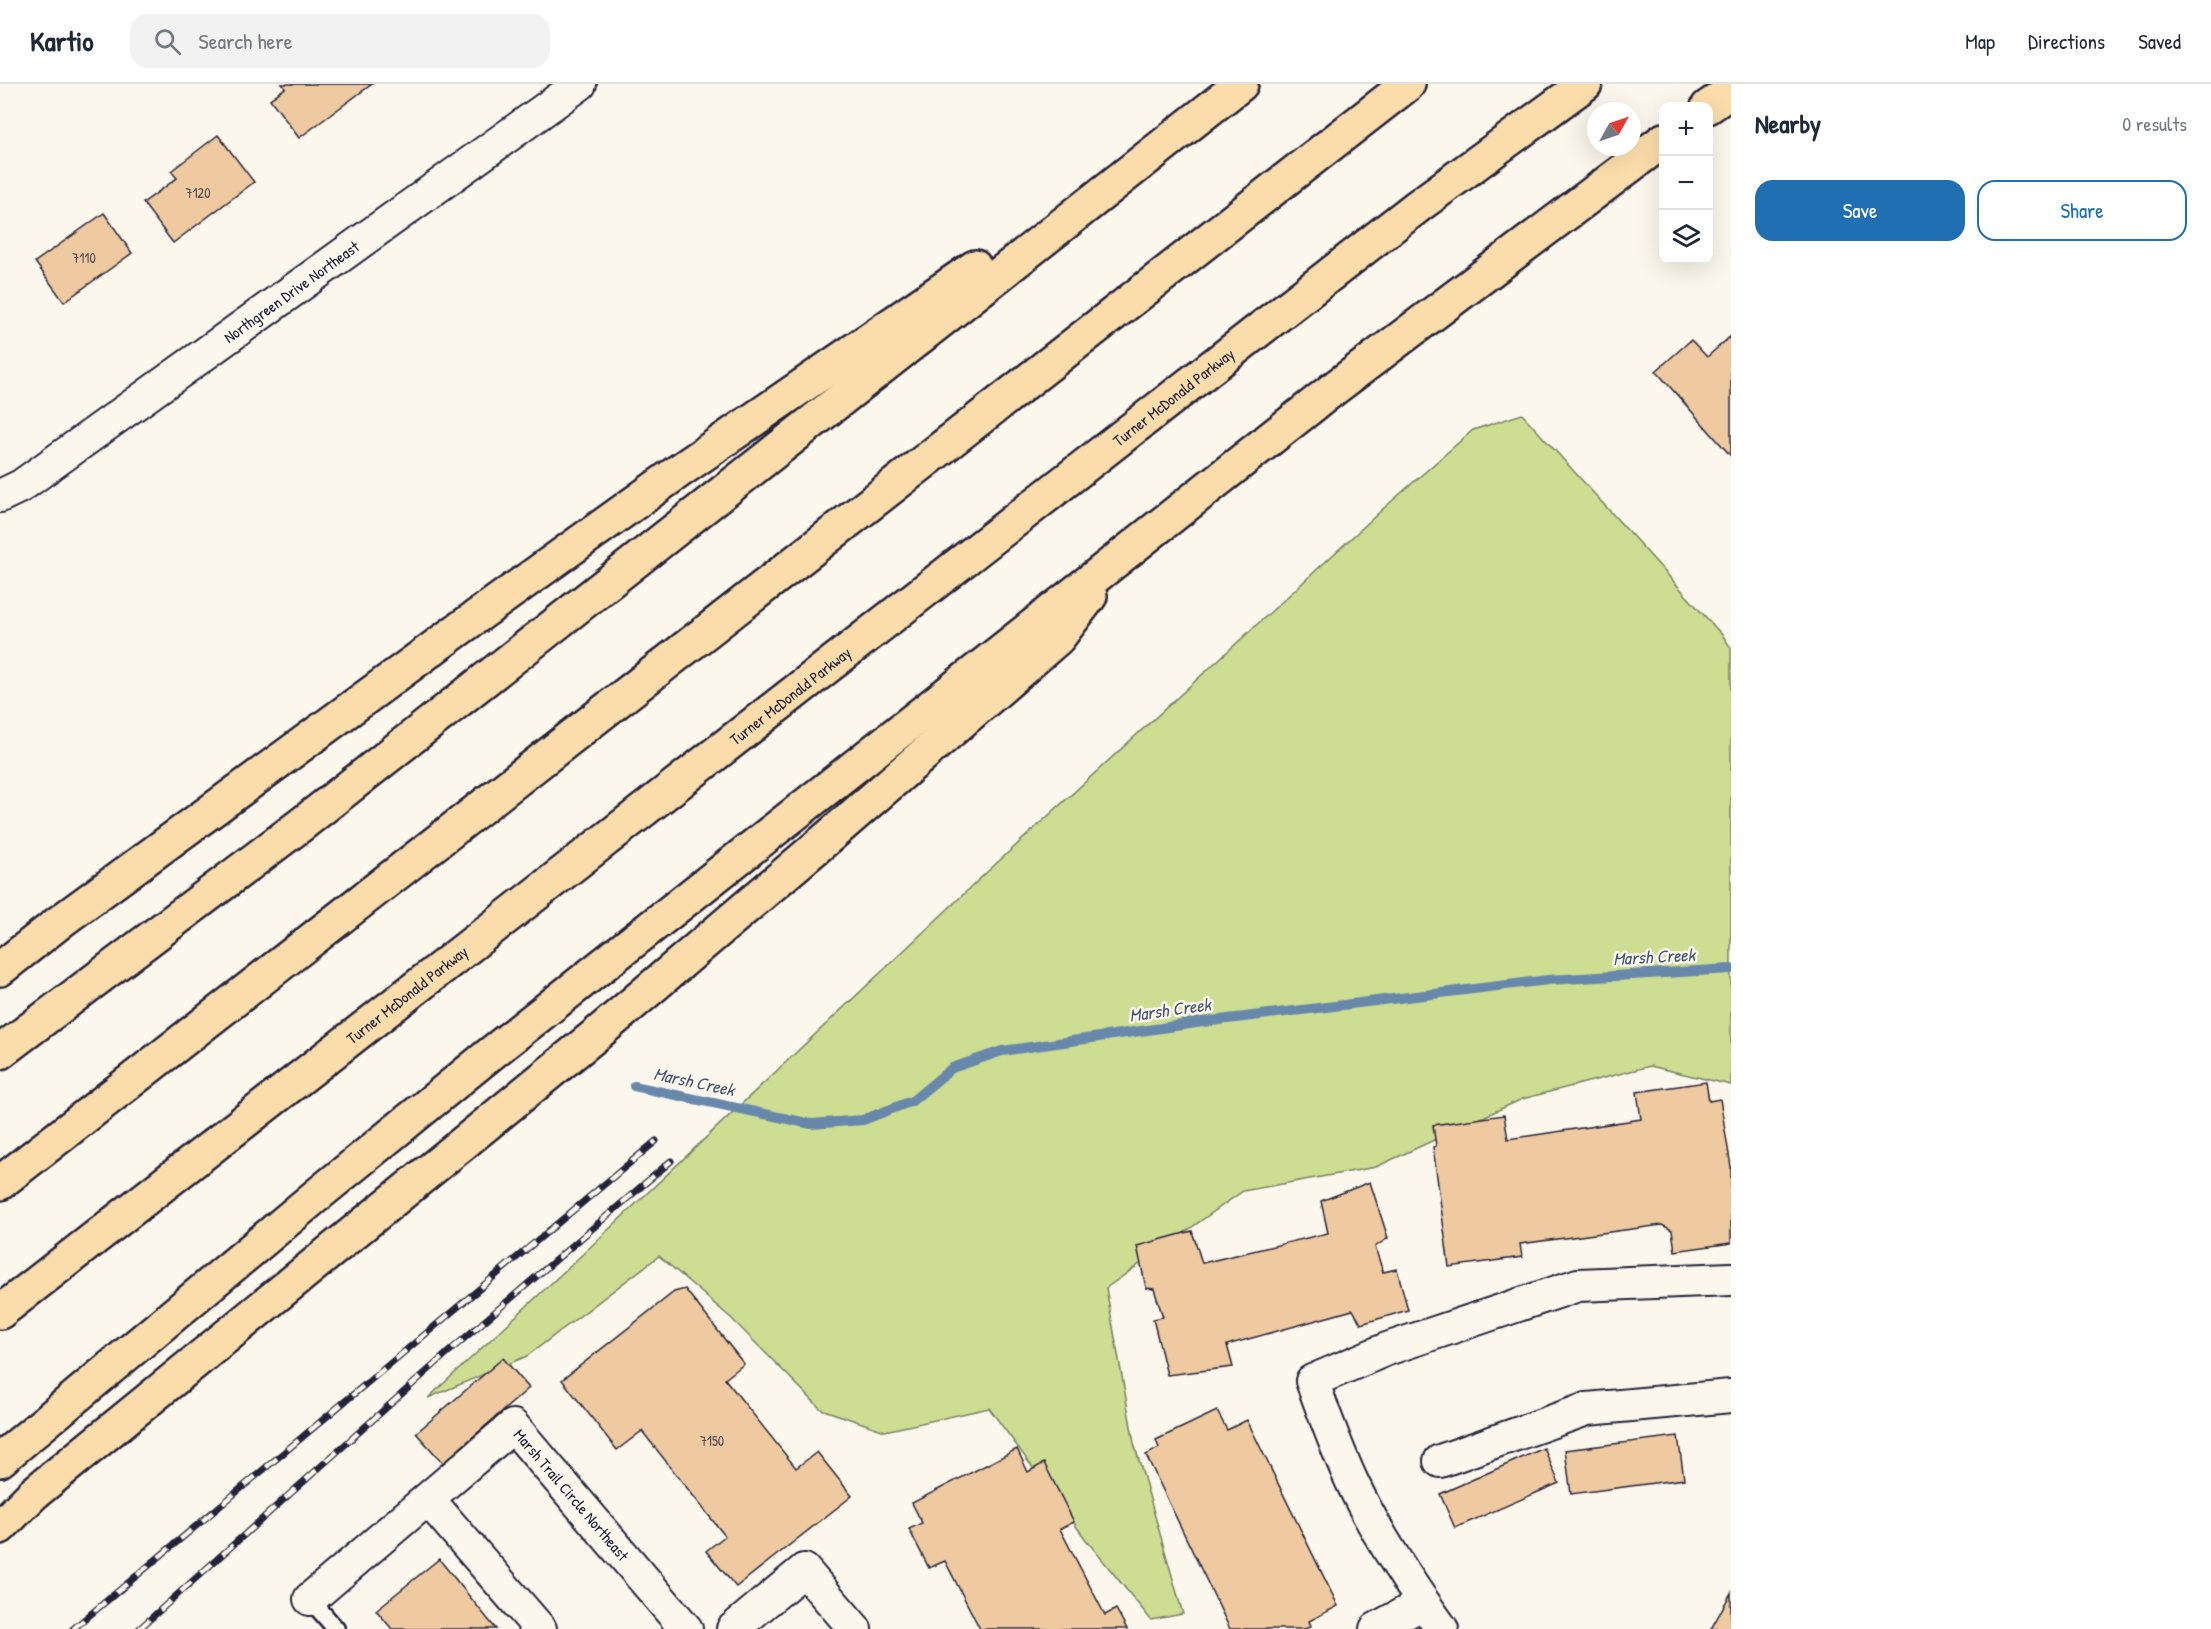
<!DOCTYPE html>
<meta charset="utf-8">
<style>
:root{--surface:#fff;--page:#f2f2f3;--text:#1f2937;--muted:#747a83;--line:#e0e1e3;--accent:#1f6fb2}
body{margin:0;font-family:"Patrick Hand",sans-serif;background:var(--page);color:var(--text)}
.controls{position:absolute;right:18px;top:18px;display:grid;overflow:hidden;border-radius:12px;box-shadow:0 6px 24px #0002}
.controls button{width:54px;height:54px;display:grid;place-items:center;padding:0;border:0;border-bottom:2px solid var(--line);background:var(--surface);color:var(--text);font:30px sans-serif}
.compass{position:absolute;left:1587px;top:18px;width:54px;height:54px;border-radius:50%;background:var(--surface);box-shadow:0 6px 24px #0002;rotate:50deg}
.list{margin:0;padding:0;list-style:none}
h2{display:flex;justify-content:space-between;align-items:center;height:78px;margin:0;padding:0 24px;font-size:26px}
h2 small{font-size:20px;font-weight:400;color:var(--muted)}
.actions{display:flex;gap:12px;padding:18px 24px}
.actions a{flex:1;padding:14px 0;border:2px solid var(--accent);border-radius:18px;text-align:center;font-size:21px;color:var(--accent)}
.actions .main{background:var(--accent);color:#fff}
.icon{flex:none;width:33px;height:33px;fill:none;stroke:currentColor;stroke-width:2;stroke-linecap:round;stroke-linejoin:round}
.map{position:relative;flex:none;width:1731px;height:1545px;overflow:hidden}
header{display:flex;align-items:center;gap:36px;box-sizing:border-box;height:84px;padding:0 30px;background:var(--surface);border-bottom:2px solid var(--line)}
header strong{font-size:28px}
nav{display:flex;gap:33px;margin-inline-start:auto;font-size:21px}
.search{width:420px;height:54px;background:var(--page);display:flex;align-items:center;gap:15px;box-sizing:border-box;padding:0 21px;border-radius:18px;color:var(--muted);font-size:22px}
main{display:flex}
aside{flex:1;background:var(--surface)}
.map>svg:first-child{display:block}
</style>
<header>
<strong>Kartio</strong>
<div class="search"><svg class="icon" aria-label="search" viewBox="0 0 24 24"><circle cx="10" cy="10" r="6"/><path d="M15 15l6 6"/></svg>Search here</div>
<nav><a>Map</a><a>Directions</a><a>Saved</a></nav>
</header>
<main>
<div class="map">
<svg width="1731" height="1545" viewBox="0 0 1731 1545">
<rect width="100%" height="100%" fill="#fbf7ec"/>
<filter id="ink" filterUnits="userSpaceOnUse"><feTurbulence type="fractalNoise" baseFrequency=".0167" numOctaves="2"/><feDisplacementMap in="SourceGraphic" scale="12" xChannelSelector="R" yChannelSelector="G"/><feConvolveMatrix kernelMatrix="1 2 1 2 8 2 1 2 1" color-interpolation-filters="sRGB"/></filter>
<g filter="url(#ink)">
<!-- green -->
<path fill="#cddd91" stroke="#788066" stroke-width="1.5" d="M1522,330l201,222 8,12v437l-81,-19 -128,33 -146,68 -133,24 -137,97 28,155 49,171 -32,6 -64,-79 -98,-133 -104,23 -64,-22 -90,-91 -72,-62 -132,100 -99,42 159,-148 400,-378 397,-364 89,-78z"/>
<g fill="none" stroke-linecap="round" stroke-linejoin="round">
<!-- stream -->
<path stroke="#6888ab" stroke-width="10" d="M634,1002l177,38 52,-4 49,-19 40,-33 50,-17 201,-29 345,-42 183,-11"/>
</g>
<!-- building -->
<g fill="#efc99f" stroke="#22223b" stroke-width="1.5">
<path d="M282,0h90l-73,54 -29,-39 15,-11z"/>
<path d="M218,51l36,47 -81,61 -30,-40 34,-25 -6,-7z"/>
<path d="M104,129l28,40 -68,49 -29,-40z"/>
<path d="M1731,252v120l-75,-85 35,-31 16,17z"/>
<path d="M1706,998l3,19 11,-2 11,68v76l-56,8 -3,-21 -10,-5 -142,19 2,13 -73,10 -16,-120 3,-1 -3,-21 71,-10 4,24 133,-20 -4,-27z"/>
<path d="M1370,1098l18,56 -13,9 8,25 14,-3 11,41 -47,14 -8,-14 -126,35 6,22 -66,8 -14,-56 10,-2 -9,-28 -8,-1 -9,-42 55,-15 10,32 126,-30 -7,-32z"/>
<path d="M685,1205l59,75 -19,15 71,89 21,-16 35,44 -116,91 -30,-36 19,-15 -83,-105 -25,19 -55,-70 112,-88z"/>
<path d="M503,1274l26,30 -86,75 -27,-30z"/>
<path d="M1217,1327l10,19 20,-10 91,186 -29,15 2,5 -6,3h-75l-84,-174 13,-7 -3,-8z"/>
<path d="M1678,1352l6,43 -113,15 -6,-44z"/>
<path d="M1544,1364l15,35 -104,45 -15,-34z"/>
<path d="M1017,1365l11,23 16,-9 30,59 -14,7 45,86 11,-6 11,20h-147l-35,-68 -16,7 -20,-39 13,-6 -10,-20z"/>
<path d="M439,1475l57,70h-104l-16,-19z"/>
<path d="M1731,1509v36h-20z"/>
</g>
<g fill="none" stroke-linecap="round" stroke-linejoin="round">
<!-- lane casing -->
<g stroke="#22223b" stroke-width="21">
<path id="lane" d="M310,1515l26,30"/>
</g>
<!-- street casing -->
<g stroke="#22223b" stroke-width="36">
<g id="street">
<path id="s1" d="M0,412l21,-10 559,-402"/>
<path d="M1440,1377l147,-52 144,-13"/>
<path d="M428,1415l112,130"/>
<path id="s2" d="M310,1515l203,-173 173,203"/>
<path d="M733,1545l71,-59 51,59"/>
<path d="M1376,1545l47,-26"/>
<path d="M1442,1545c-33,-46 -65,-94 -89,-145 -16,-34 -28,-68 -41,-103l75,-32 191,-64 153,-6"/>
</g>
</g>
<!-- highway casing -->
<g stroke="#22223b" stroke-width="38">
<g id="highway">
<path d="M1708,23l23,-16"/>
<path d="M0,885l61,-48 394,-289 224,-161 296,-204"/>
<path d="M0,968l302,-228 939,-740"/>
<path d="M0,1099l1408,-1099"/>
<path id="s3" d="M0,1228l1418,-1106 167,-122"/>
<path d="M0,1376l316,-264 173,-141 843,-665 332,-250"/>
<path d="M0,1443l33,-33 564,-460 235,-200 226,-196 32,-42"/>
</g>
</g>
<!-- lane -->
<use href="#lane" stroke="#fbf7ec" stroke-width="16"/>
<!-- street -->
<use href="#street" stroke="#fbf7ec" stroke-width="32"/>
<!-- highway -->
<use href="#highway" stroke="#fbddab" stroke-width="33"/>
<!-- rail casing -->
<g stroke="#22223b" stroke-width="7">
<g id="rail">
<path d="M73,1545l583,-488"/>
<path d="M139,1545l314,-281 218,-187"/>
</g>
</g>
<!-- rail -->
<use href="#rail" stroke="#fbf7ec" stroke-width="4.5" stroke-dasharray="14" stroke-linecap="butt"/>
</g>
</g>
<g text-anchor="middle" stroke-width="5" stroke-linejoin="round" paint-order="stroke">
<!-- number labels -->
<g font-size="14" fill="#554c54">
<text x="198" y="114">7120</text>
<text x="84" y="179">7110</text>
<text x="712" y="1362">7150</text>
</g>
<!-- street labels -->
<g font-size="16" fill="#22223b" stroke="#fbf7ec">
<text dy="6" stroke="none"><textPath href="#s1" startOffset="356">Northgreen Drive Northeast</textPath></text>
<text dy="6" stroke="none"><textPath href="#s3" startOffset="1488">Turner McDonald Parkway</textPath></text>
<text dy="6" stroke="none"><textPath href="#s3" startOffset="1002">Turner McDonald Parkway</textPath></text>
<text dy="6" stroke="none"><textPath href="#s3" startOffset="516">Turner McDonald Parkway</textPath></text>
<text dy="6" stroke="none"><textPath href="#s2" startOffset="357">Marsh Trail Circle Northeast</textPath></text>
</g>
<!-- water labels -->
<g font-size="18" font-style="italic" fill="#455573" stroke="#fbf7ec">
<text transform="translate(1654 873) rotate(-3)" y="6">Marsh Creek</text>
<text transform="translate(1170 926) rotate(-8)" y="6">Marsh Creek</text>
<text transform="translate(694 998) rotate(12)" y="6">Marsh Creek</text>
</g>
</g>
</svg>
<div class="controls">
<button>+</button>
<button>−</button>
<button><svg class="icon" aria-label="layers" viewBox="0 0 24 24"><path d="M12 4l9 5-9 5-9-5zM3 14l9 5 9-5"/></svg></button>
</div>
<svg class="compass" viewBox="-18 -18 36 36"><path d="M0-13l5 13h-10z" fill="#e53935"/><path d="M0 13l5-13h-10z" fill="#747a83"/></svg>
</div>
<aside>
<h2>Nearby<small>0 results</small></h2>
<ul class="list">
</ul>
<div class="actions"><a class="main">Save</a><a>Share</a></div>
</aside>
</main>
